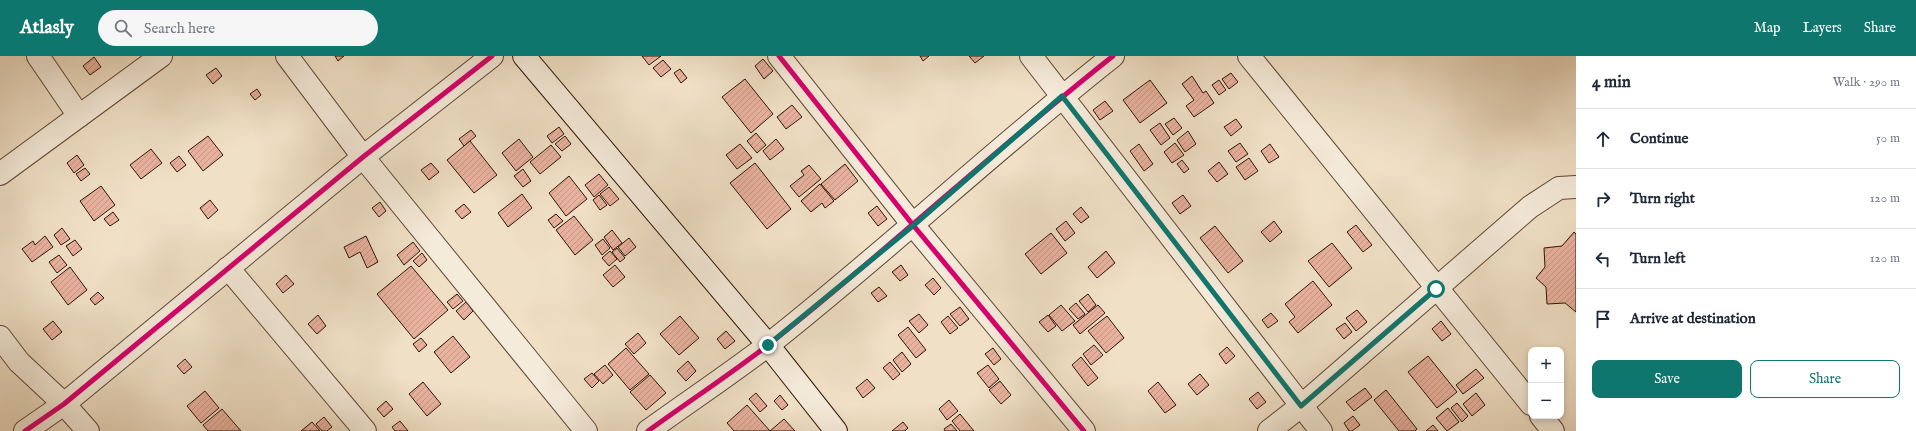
<!DOCTYPE html>
<meta charset="utf-8">
<style>
:root{--surface:#fff;--page:#f6f6f7;--text:#1f2937;--muted:#747a83;--line:#e0e1e3;--accent:#0f766e}
body{margin:0;font-family:"IM FELL English",serif;background:var(--page);color:var(--text)}
.controls{position:absolute;right:12px;bottom:12px;display:grid;overflow:hidden;border-radius:8px;box-shadow:0 2px 6px #0003}
.controls button{width:36px;height:36px;display:grid;place-items:center;padding:0;border:0;border-bottom:1px solid var(--line);background:var(--surface);color:var(--text);font:20px sans-serif}
.stop{position:absolute;width:12px;height:12px;margin:-9px;border:3px solid #0f766e;border-radius:50%;background:#fff}
.stop.end{background:#0f766e;border-color:#fff;box-shadow:0 1px 4px #0008}
.list{margin:0;padding:0;list-style:none}
h2{display:flex;justify-content:space-between;align-items:center;height:52px;margin:0;padding:0 16px;font-size:17px}
h2 small{font-size:13px;font-weight:400;color:var(--muted)}
.list li{display:grid;grid-template-columns:26px 1fr auto;gap:12px;align-items:center;box-sizing:border-box;height:60px;padding:0 16px;border-top:1px solid var(--line)}
.list b{display:block;font-size:15px;white-space:nowrap}
.list em{font-size:13px;font-style:normal;color:var(--muted)}
.actions{display:flex;gap:8px;padding:12px 16px}
.actions a{flex:1;padding:9px 0;border:1px solid var(--accent);border-radius:8px;text-align:center;font-size:14px;color:var(--accent)}
.actions .main{background:var(--accent);color:#fff}
.icon{flex:none;width:22px;height:22px;fill:none;stroke:currentColor;stroke-width:2;stroke-linecap:round;stroke-linejoin:round}
.map{position:relative;flex:none;width:1576px;height:375px;overflow:hidden}
header{display:flex;align-items:center;gap:24px;box-sizing:border-box;height:56px;padding:0 20px;background:var(--accent);color:#fff}
header strong{font-size:19px}
nav{display:flex;gap:22px;margin-inline-start:auto;font-size:14px}
.search{width:280px;height:36px;background:var(--page);display:flex;align-items:center;gap:10px;box-sizing:border-box;padding:0 14px;border-radius:22px;color:var(--muted);font-size:15px}
main{display:flex}
aside{flex:1;background:var(--surface)}
.map>svg:first-child{display:block}
</style>
<header>
<strong>Atlasly</strong>
<div class="search"><svg class="icon" aria-label="search" viewBox="0 0 24 24"><circle cx="10" cy="10" r="6"/><path d="M15 15l6 6"/></svg>Search here</div>
<nav><a>Map</a><a>Layers</a><a>Share</a></nav>
</header>
<main>
<div class="map">
<svg width="1576" height="375" viewBox="0 0 1576 375">
<defs>
<pattern id="building-hatch" width="6" height="6" patternUnits="userSpaceOnUse"><rect width="6" height="6" fill="#e9b29f"/><path d="M-1 1l2-2M0 6l6-6M5 7l2-2" fill="none" stroke="#c89887"/></pattern>
</defs>
<rect width="100%" height="100%" fill="#f0e0c6"/>
<filter id="stains"><feTurbulence type="fractalNoise" baseFrequency=".005" numOctaves="4"/><feColorMatrix values="0 0 0 0 .2 0 0 0 0 .09 0 0 0 0 .02 0 0 0 .5 -.17"/></filter>
<radialGradient id="worn" r=".72"><stop offset=".6" stop-color="#630" stop-opacity="0"/><stop offset="1" stop-color="#630" stop-opacity=".3"/></radialGradient>
<!-- building -->
<g fill="url(#building-hatch)" stroke="#301506">
<path d="M335,0h9l-6,5z"/>
<path d="M642,0h19l-12,9z"/>
<path d="M920,0h9l-6,5z"/>
<path d="M969,0h15l-9,7z"/>
<path d="M94,1l7,10 -11,8 -7,-9z"/>
<path d="M763,3l10,12 -9,8 -9,-13z"/>
<path d="M663,4l8,9 -10,8 -8,-9z"/>
<path d="M216,12l6,8 -9,8 -7,-9z"/>
<path d="M680,13l7,9 -6,5 -7,-10z"/>
<path d="M1231,17l7,9 -9,7 -7,-10z"/>
<path d="M1192,20l11,17 3,-2 8,12 -20,14 -8,-11 8,-6 -12,-16z"/>
<path d="M745,23l28,35 -22,19 -29,-36z"/>
<path d="M1150,24l17,23 -27,20 -17,-23z"/>
<path d="M1219,24l7,10 -7,5 -7,-10z"/>
<path d="M257,33l4,6 -6,5 -5,-6z"/>
<path d="M1105,45l8,10 -13,9 -7,-10z"/>
<path d="M792,49l10,12 -16,12 -9,-12z"/>
<path d="M1174,62l8,10 -9,7 -8,-11z"/>
<path d="M1236,63l6,8 -11,9 -7,-9z"/>
<path d="M1160,67l10,15 -9,7 -11,-15z"/>
<path d="M559,71l5,7 -12,9 -5,-7z"/>
<path d="M471,74l5,6 -12,10 -5,-7z"/>
<path d="M1188,75l8,13 -11,8 -8,-12z"/>
<path d="M756,77l10,12 -9,8 -10,-12z"/>
<path d="M208,80l15,19 -20,16 -15,-20z"/>
<path d="M565,80l6,8 -9,7 -7,-7z"/>
<path d="M519,83l14,18 -17,14 -14,-18z"/>
<path d="M776,83l8,10 -14,11 -7,-9z"/>
<path d="M470,85l27,34 -23,18 -27,-33z"/>
<path d="M1175,87l9,12 -12,8 -8,-11z"/>
<path d="M1240,87l8,11 -12,8 -8,-11z"/>
<path d="M740,88l12,14 -15,11 -11,-14z"/>
<path d="M1139,88l14,20 -9,7 -14,-20z"/>
<path d="M1270,88l9,13 -10,6 -8,-12z"/>
<path d="M551,89l10,12 -21,17 -10,-12z"/>
<path d="M151,93l11,14 -21,16 -11,-14z"/>
<path d="M77,99l7,10 -10,8 -7,-10z"/>
<path d="M179,100l7,9 -9,7 -7,-9z"/>
<path d="M1249,102l9,13 -13,9 -9,-13z"/>
<path d="M1182,104l7,9 -5,4 -7,-9z"/>
<path d="M1219,106l9,12 -11,8 -9,-11z"/>
<path d="M431,107l8,9 -10,8 -8,-10z"/>
<path d="M755,107l36,46 -24,20 -37,-46z"/>
<path d="M845,108l13,17 -23,19 -14,-16z"/>
<path d="M809,109l12,14 -22,18 -9,-11 14,-11 -3,-4z"/>
<path d="M85,112l5,6 -9,7 -5,-7z"/>
<path d="M523,113l8,12 -8,6 -9,-11z"/>
<path d="M599,118l9,11 -14,12 -9,-12z"/>
<path d="M569,120l18,23 -21,17 -17,-23z"/>
<path d="M820,128l14,17 -9,7 -3,-5 -11,9 -10,-11z"/>
<path d="M101,130l14,19 -21,16 -14,-20z"/>
<path d="M609,131l10,12 -9,7 -10,-12z"/>
<path d="M522,138l10,14 -24,19 -10,-14z"/>
<path d="M599,139l8,10 -7,5 -7,-10z"/>
<path d="M1183,139l8,11 -11,8 -8,-11z"/>
<path d="M210,144l8,10 -10,9 -8,-11z"/>
<path d="M380,146l6,9 -7,6 -7,-9z"/>
<path d="M464,148l7,8 -9,7 -7,-8z"/>
<path d="M877,150l10,13 -9,7 -10,-13z"/>
<path d="M1081,151l8,10 -8,6 -8,-9z"/>
<path d="M113,156l6,8 -9,6 -6,-7z"/>
<path d="M556,158l7,7 -9,7 -6,-8z"/>
<path d="M574,160l19,24 -18,15 -19,-25z"/>
<path d="M1066,165l9,12 -10,8 -9,-12z"/>
<path d="M1274,165l8,11 -12,10 -9,-10z"/>
<path d="M1356,169l16,20 -9,7 -16,-20z"/>
<path d="M1215,170l28,35 -15,12 -28,-35z"/>
<path d="M62,172l8,11 -9,6 -7,-10z"/>
<path d="M612,174l10,13 -9,7 -9,-13z"/>
<path d="M1574,176l2,2v78l-11,-9 -18,1 -1,-17 -10,-9 9,-11 -1,-19 18,-2z"/>
<path d="M1051,177l16,20 -26,21 -16,-20z"/>
<path d="M45,180l8,11 -21,15 -10,-13 11,-8 2,4z"/>
<path d="M366,180l12,26 -11,6 -7,-16 -11,6 -5,-11z"/>
<path d="M629,182l7,9 -11,9 -7,-9z"/>
<path d="M603,183l7,9 -8,7 -7,-10z"/>
<path d="M75,184l7,9 -9,7 -7,-10z"/>
<path d="M413,186l7,9 -16,14 -7,-10z"/>
<path d="M1332,187l20,25 -23,19 -21,-26z"/>
<path d="M617,192l8,10 -5,4 -8,-10z"/>
<path d="M610,195l7,8 -8,7 -7,-8z"/>
<path d="M1106,195l9,12 -18,15 -9,-11z"/>
<path d="M422,197l5,7 -8,7 -6,-6z"/>
<path d="M59,199l8,10 -10,8 -8,-11z"/>
<path d="M615,209l10,12 -12,10 -10,-12z"/>
<path d="M901,209l7,10 -8,6 -8,-9z"/>
<path d="M411,210l37,44 -34,29 -37,-45z"/>
<path d="M70,211l17,23 -19,15 -17,-23z"/>
<path d="M286,219l8,9 -11,9 -7,-9z"/>
<path d="M933,222l8,10 -7,7 -9,-10z"/>
<path d="M1313,225l19,24 -34,28 -9,-11 6,-5 -10,-13z"/>
<path d="M879,231l8,9 -9,6 -7,-9z"/>
<path d="M98,236l6,6 -9,7 -5,-6z"/>
<path d="M457,238l6,7 -10,8 -6,-7z"/>
<path d="M1088,238l8,11 -8,7 -9,-11z"/>
<path d="M466,246l7,9 -9,9 -8,-9z"/>
<path d="M1076,247l9,11 -7,5 -9,-10z"/>
<path d="M1061,249l14,16 -13,10 -13,-16z"/>
<path d="M1098,249l7,8 -25,21 -7,-9z"/>
<path d="M960,251l9,12 -9,7 -10,-12z"/>
<path d="M1357,254l10,12 -11,9 -10,-13z"/>
<path d="M1271,257l7,8 -10,7 -6,-8z"/>
<path d="M919,258l9,11 -9,8 -10,-12z"/>
<path d="M318,259l8,11 -9,8 -9,-10z"/>
<path d="M1048,259l8,11 -8,6 -9,-10z"/>
<path d="M680,260l19,22 -20,17 -19,-21z"/>
<path d="M948,260l10,12 -8,6 -9,-12z"/>
<path d="M1107,260l17,22 -18,15 -18,-22z"/>
<path d="M53,265l9,11 -10,8 -9,-11z"/>
<path d="M1441,265l10,13 -9,7 -10,-12z"/>
<path d="M1345,267l7,9 -8,7 -8,-10z"/>
<path d="M908,271l18,23 -10,8 -18,-23z"/>
<path d="M726,275l9,10 -10,8 -8,-10z"/>
<path d="M638,277l8,10 -12,11 -9,-10z"/>
<path d="M453,280l17,21 -19,16 -17,-21z"/>
<path d="M421,282l6,7 -8,7 -6,-8z"/>
<path d="M1094,289l9,10 -12,10 -8,-11z"/>
<path d="M1227,291l8,9 -9,8 -7,-10z"/>
<path d="M626,292l23,26 -19,16 -22,-26z"/>
<path d="M993,292l8,11 -7,6 -9,-11z"/>
<path d="M902,296l9,12 -9,8 -9,-12z"/>
<path d="M1428,300l29,36 -20,16 -29,-36z"/>
<path d="M1081,301l17,21 -10,8 -16,-21z"/>
<path d="M185,303l7,8 -8,7 -7,-8z"/>
<path d="M688,305l8,10 -10,10 -9,-10z"/>
<path d="M890,306l10,12 -7,6 -10,-12z"/>
<path d="M605,309l8,10 -10,9 -9,-10z"/>
<path d="M988,309l11,14 -10,9 -12,-15z"/>
<path d="M1476,313l8,9 -21,16 -7,-9z"/>
<path d="M592,317l7,8 -7,7 -8,-9z"/>
<path d="M1200,318l9,11 -12,10 -9,-11z"/>
<path d="M650,319l16,18 -20,17 -16,-18z"/>
<path d="M867,323l8,9 -12,10 -7,-10z"/>
<path d="M1000,325l11,14 -10,9 -12,-14z"/>
<path d="M423,326l18,22 -14,12 -18,-22z"/>
<path d="M1158,326l18,23 -11,8 -17,-22z"/>
<path d="M1365,332l7,9 -18,14 -8,-9z"/>
<path d="M1386,334l31,39 -2,2h-16l-25,-31z"/>
<path d="M205,335l14,17 -18,15 -14,-17z"/>
<path d="M1258,336l8,10 -9,7 -8,-10z"/>
<path d="M756,337l11,13 -7,6 -11,-13z"/>
<path d="M1476,337l9,12 -13,11 -9,-12z"/>
<path d="M780,339l8,10 -6,5 -8,-9z"/>
<path d="M949,344l9,11 -11,9 -8,-11z"/>
<path d="M386,345l7,8 -9,8 -7,-8z"/>
<path d="M1457,347l11,13 -6,6 -11,-14z"/>
<path d="M747,349l23,26h-36l-7,-8z"/>
<path d="M1448,352l11,14 -12,9 -11,-13z"/>
<path d="M222,353l19,22h-33l-5,-6z"/>
<path d="M960,358l14,17h-14l-8,-10z"/>
<path d="M1353,360l7,9 -8,6h-3l-5,-8z"/>
<path d="M324,361l8,10 -5,4h-5l-6,-7z"/>
<path d="M784,363l11,12h-25z"/>
<path d="M400,365l8,10h-13l-3,-4z"/>
<path d="M312,366l8,9h-19z"/>
<path d="M903,366l5,6 -3,3h-13z"/>
<path d="M951,368l6,7h-12l-1,-2z"/>
<path d="M1433,369l5,6h-12z"/>
</g>
<g fill="none" stroke-linecap="round" stroke-linejoin="round">
<!-- minor casing -->
<g stroke="#604836" stroke-width="24">
<g id="minor">
<path d="M38,0l41,60"/>
<path d="M287,0l76,101 223,274"/>
<path d="M779,0l134,169 171,206"/>
<path d="M1031,0l290,375"/>
<path d="M1249,0l282,348"/>
<path d="M0,118l161,-118"/>
<path d="M228,212l137,163"/>
<path d="M0,281l19,25 45,42 24,27"/>
<path d="M1541,360l12,15"/>
<path d="M25,375l39,-27 299,-247 129,-101"/>
<path d="M648,375c40,-29 81,-56 120,-86 118,-93 227,-196 345,-289"/>
<path d="M1269,375l32,-25 229,-199 29,-19 17,-1"/>
</g>
</g>
<!-- secondary casing -->
<g stroke="#301506" stroke-width="24">
<path id="secondary" d="M524,0l244,289 68,86"/>
</g>
<!-- minor -->
<use href="#minor" stroke="#f5ebda" stroke-width="22"/>
<!-- secondary -->
<use href="#secondary" stroke="#f5ebda" stroke-width="22"/>
<!-- cycleway casing -->
<g stroke="#f5ebda" stroke-width="8">
<g id="cycleway">
<path d="M779,0l134,169 171,206"/>
<path d="M25,375l39,-27 299,-247 129,-101"/>
<path d="M648,375c40,-29 81,-56 120,-86 118,-93 227,-196 345,-289"/>
</g>
</g>
<!-- cycleway -->
<use href="#cycleway" stroke="#d6006c" stroke-width="5"/>
</g>
<g fill="none" stroke-linecap="round" stroke-linejoin="round">
<!-- route -->
<path stroke="#0f766e" stroke-width="5" d="M768,289l146,-120 148,-129 239,310 135,-117"/>
</g>
<rect width="100%" height="100%" filter="url(#stains)"/>
<rect width="100%" height="100%" fill="url(#worn)"/>
</svg>
<div class="controls">
<button>+</button>
<button>−</button>
</div>
<div class="stop" style="left:1436px;top:233px"></div>
<div class="stop end" style="left:768px;top:289px"></div>
</div>
<aside>
<h2>4 min<small>Walk · 290 m</small></h2>
<ul class="list">
<li><svg class="icon" aria-label="ahead" viewBox="0 0 24 24"><path d="M12 20V5M6 11l6-6 6 6"/></svg><div><b>Continue</b></div><em>50 m</em></li>
<li><svg class="icon" aria-label="right" viewBox="0 0 24 24"><path d="M7 20v-9h11M14 6l5 5-5 5"/></svg><div><b>Turn right</b></div><em>120 m</em></li>
<li><svg class="icon" aria-label="left" viewBox="0 0 24 24"><path d="M17 20v-9H6M10 6l-5 5 5 5"/></svg><div><b>Turn left</b></div><em>120 m</em></li>
<li><svg class="icon" aria-label="arrive" viewBox="0 0 24 24"><path d="M6 21V4h12l-3 4 3 4H6"/></svg><div><b>Arrive at destination</b></div></li>
</ul>
<div class="actions"><a class="main">Save</a><a>Share</a></div>
</aside>
</main>
